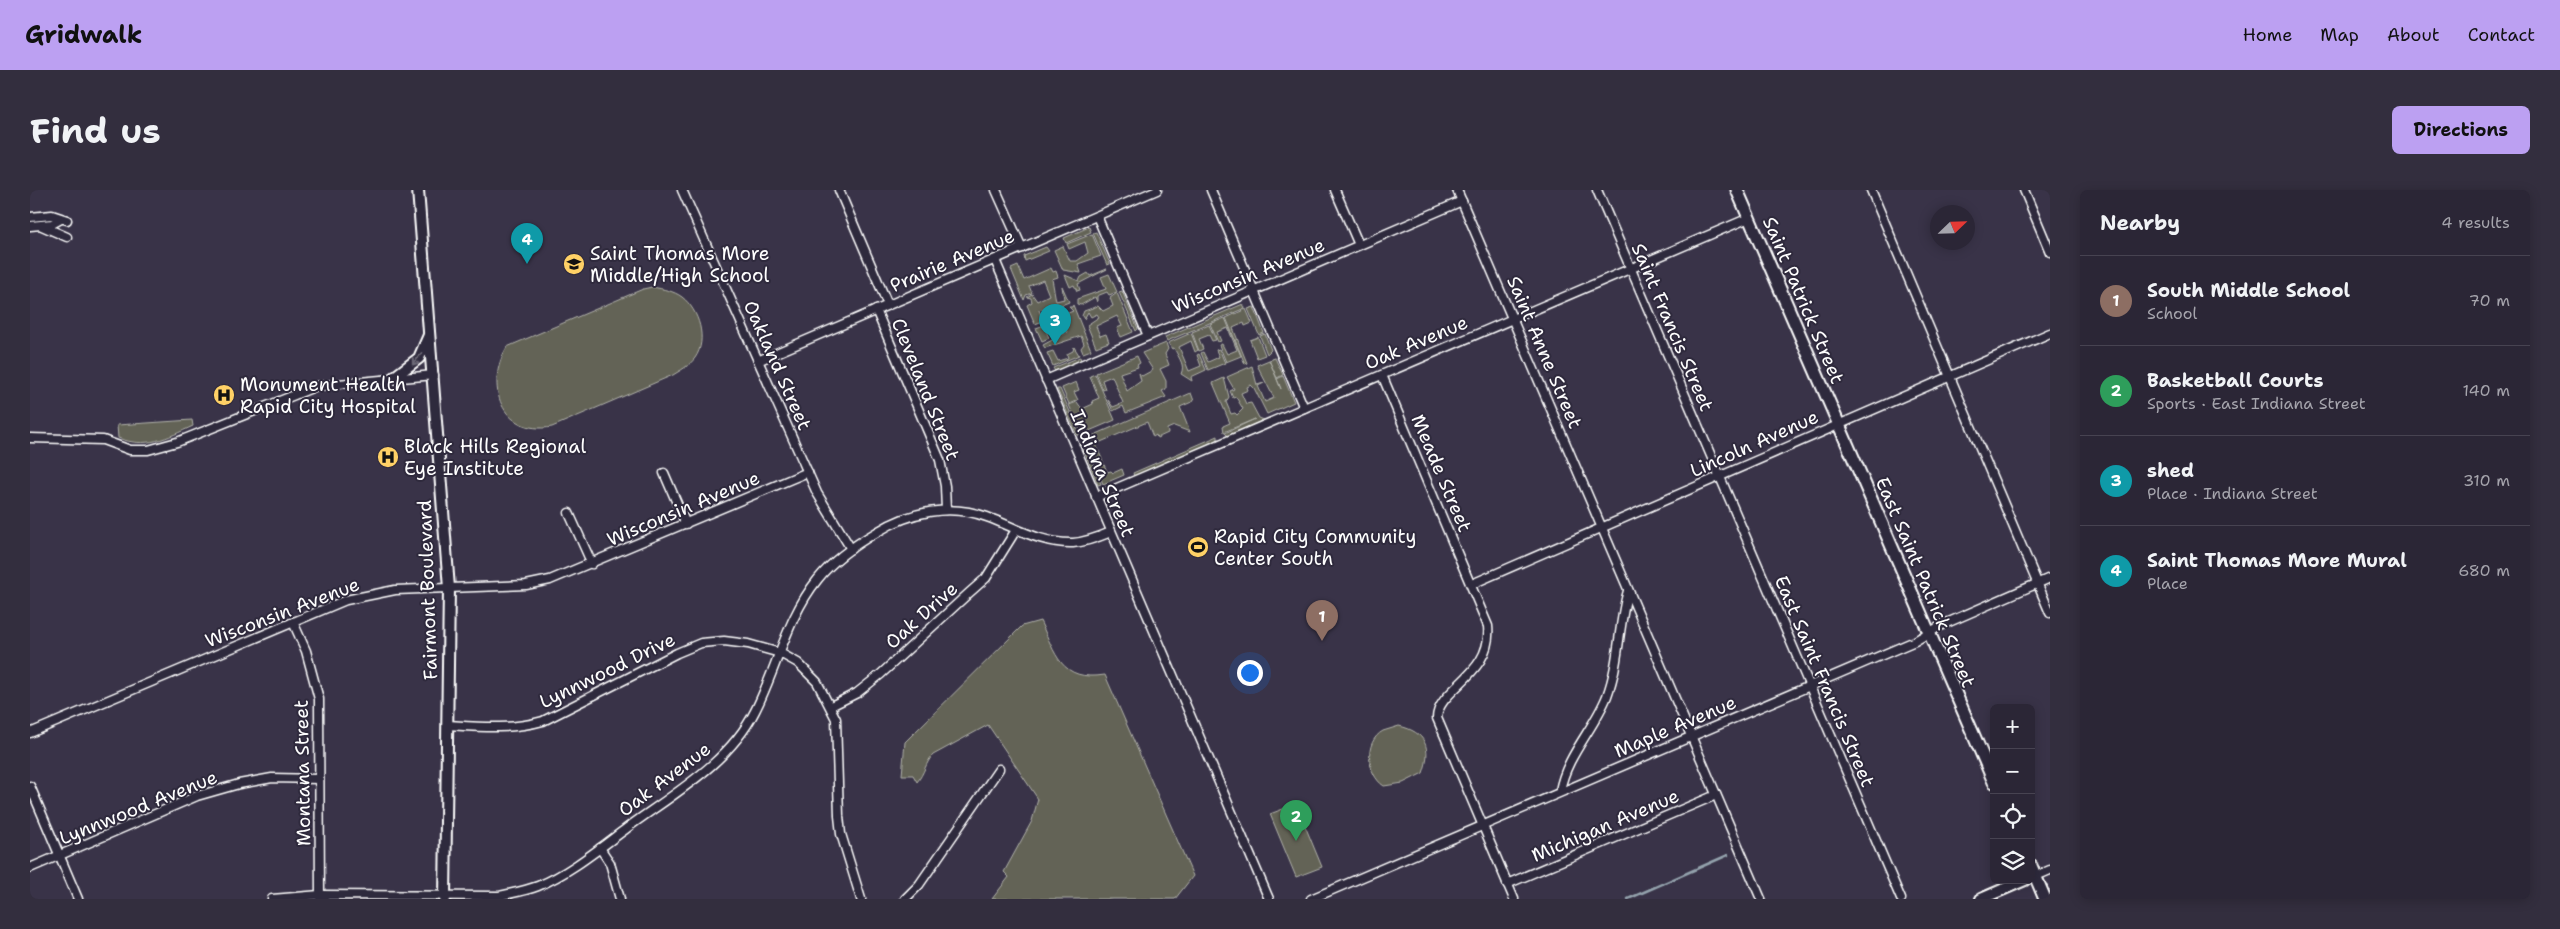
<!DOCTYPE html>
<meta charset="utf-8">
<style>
:root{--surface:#2b2636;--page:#332e3e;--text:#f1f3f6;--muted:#a6a5ad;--line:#474351;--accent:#bca0f2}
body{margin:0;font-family:"Shantell Sans",sans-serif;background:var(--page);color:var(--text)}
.controls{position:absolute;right:15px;bottom:15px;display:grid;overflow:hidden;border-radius:8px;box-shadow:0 2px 12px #0003}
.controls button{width:45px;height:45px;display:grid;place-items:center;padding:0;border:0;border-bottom:1px solid var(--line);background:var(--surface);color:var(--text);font:25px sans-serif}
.compass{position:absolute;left:1900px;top:15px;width:45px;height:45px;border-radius:50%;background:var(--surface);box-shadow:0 2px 12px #0003;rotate:67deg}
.you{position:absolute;left:1219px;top:482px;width:18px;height:18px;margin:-12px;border:4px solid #fff;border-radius:50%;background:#1a73e8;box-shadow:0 0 0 8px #1a73e833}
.badge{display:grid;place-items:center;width:32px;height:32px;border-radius:50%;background:var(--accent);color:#fff;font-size:16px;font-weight:700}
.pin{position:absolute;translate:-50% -41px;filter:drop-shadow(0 1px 2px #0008)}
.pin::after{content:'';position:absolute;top:26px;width:18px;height:15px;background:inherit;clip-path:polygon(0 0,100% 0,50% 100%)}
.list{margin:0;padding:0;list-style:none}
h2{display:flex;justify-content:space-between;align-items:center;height:65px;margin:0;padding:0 20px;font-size:21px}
h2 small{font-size:16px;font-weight:400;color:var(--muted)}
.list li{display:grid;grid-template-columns:32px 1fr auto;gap:15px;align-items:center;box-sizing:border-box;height:90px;padding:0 20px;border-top:1px solid var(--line)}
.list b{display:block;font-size:19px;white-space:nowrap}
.list p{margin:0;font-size:16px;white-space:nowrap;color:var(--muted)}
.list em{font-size:16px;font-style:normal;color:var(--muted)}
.icon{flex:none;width:28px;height:28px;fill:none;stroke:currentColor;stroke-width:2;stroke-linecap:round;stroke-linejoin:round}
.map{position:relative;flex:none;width:2020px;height:709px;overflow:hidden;border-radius:8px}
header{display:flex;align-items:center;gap:30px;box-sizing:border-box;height:70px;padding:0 25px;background:var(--accent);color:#111}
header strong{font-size:24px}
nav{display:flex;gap:28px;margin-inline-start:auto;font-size:18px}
.intro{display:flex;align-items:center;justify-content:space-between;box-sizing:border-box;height:120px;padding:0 30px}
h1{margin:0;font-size:35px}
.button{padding:12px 22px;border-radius:8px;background:var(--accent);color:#111;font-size:18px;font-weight:700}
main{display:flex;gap:30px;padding:0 30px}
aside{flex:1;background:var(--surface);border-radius:8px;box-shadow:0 2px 12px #0003}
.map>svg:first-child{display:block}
</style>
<header>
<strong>Gridwalk</strong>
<nav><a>Home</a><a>Map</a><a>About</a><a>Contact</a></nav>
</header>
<div class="intro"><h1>Find us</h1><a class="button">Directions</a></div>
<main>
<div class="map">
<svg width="2020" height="709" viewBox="0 0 2020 709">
<rect width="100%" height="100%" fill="#393348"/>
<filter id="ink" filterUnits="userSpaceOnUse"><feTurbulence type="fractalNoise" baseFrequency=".02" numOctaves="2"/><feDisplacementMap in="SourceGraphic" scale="10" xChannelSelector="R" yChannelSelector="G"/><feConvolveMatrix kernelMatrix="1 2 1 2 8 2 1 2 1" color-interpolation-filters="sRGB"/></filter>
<g filter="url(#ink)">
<!-- green -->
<g fill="#636456" stroke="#b1b2aa">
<path d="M1059,37l2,5 -25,11 -2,-5z"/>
<path d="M1066,42l14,32 -3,1 -14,-32z"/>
<path d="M1062,44l9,22 -23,8 3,9 -18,-3 -9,-20 9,-4 7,15h7l11,-8 -3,-11 -16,7 -2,-5z"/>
<path d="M1016,57l3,4 -24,10 -1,-5z"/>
<path d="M988,76l6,14 27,-12 2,4 3,-1 2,6 -6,2 4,22 8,-2 -2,-13 7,16 -18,7 -2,-3 -10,4 4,11 -8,3 -8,-19 5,-3 -1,-4 -4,-1 5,-3 5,7 12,-6 -6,-15 -14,6 3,7 -6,2 -2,5 -13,-31z"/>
<path d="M1077,79l-29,15 2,6 -3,1 -3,-6 -4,2 -5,-12 14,6 2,-4 7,-4 2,3z"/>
<path d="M1079,84l8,18 -8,3 -2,-3 -10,4v6l-2,-5 -14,8 -4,-1v-5l29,-10 -5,-12z"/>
<path d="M622,97c11,2 22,4 30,10 17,13 26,43 13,61 -6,8 -14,12 -22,17l-121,52c-51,9 -68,-42 -45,-80l136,-58z"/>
<path d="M1092,101l16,38 -2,2 -17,-39z"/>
<path d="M1087,103l16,39 -12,5 -4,-9 5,-2 -5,-10 -21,10 4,10 6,-2 3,8 -13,5 -9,-22 12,-8 -2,-3 -6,3 -3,-5 -4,7 -2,-3 2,-5 14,-5 5,5 10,-5 -3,-8z"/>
<path d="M1213,114l2,4 -78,33 -2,-4z"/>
<path d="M1043,115l18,45 -8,3 -2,-5 3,-4 -3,-8 -36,12 -2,-3 24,-13 -5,-11 -17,7 4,10 -7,3 -6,-13 25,-9v-3l12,-5 -4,-4h3z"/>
<path d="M1224,117l10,26 -5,2 -11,-26z"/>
<path d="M1216,119l6,14 -7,3 -1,-3 -11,5 14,35 -2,1 -19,-46z"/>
<path d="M1195,128l16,38 -15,6 -7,-17 3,-1 5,10 10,-4 -9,-22 -11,4 4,9 -3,1 -8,-18z"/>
<path d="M1179,135l7,15 -4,1 -3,-6 -10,4 4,10 -4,2 -7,-19z"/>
<path d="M1161,143l7,17 -3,2 -4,-11 -12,6 10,24 12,-5 -4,-11 2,-1 7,16 -15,7 1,4 -11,-7c4,-9 -1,-14 -7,-26l-2,1 -4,-6z"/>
<path d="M1235,144l6,16 -4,4 -7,-18z"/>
<path d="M1228,147l7,18 -8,3 -7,-18z"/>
<path d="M1136,153l2,6 -3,5 4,11 -9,4 6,12v8l-4,2 4,6 -40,16 -3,-7 -10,5 -5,-11 5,7 10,-4 -11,-27 -10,4 3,9 -2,1 -7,-17 41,-17 3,7 -3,2 1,2 -18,6 7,18 14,-10 -2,-8 3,3 11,-6 -11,-17z"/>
<path d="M1044,157l5,8 -26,11 -6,-13 6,-2 5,10 10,-3 -1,-4 6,-3z"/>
<path d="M1189,159l6,14 -17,7 -7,-17 2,-1 5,10 11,-5 -3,-7z"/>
<path d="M1050,167l1,3 -26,11 -2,-3z"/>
<path d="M1245,168l8,17 -6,3 -8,-18z"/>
<path d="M1239,170l12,29 -4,-10 6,-3 11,26 -27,12 -13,-26 -3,-3 -4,2 1,3 -7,3 5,11 5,-1 8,15 5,2 -36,16 -3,-3 30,-14 -31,13 -1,-6 7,-3 -17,-40 11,-5 5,19 -3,5 5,12 4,-1 2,2 6,-6 -7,-12 -3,1 -3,-7 4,-2 -7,-12 25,-11 5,19 7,-2 -6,3 7,16 9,-4 -17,-33z"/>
<path d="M1065,184l20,46 -33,14 -13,-29 8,-3 5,7 11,-5 -1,-3 7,-3 -9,-22z"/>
<path d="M1046,192l3,8 -5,2 4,8 -9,4 -7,-16z"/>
<path d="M1027,199h3l20,46h-3z"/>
<path d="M1161,203l3,8 -14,6 10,25 -16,-6 -7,3 1,4 -11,5 -1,-3 -3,2 -6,-15 -51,22 11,28 4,-1 2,2 9,-4 2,6 -21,9 -18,-45z"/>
<path d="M162,230l1,6c-26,12 -47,23 -75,12l-1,-13z"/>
<path d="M1188,246v4l-84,36 -1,-3z"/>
<path d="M1053,251l18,43 -3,1 -17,-42z"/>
<path d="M1010,431c16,33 20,61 65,54l88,201 -18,23h-183l17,-22 -5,-5 28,-51 6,-22 -50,-74 -55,30c-7,7 -9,19 -16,27l-4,-7h-11l3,-33 117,-116z"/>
<path d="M1369,536c27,6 33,22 24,47l-20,10 -19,3c-17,-11 -21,-44 -1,-55 5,-2 11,-3 16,-5z"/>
<path d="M1266,614l26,63 -26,10 -26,-63z"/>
</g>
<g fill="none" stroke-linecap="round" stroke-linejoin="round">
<!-- stream -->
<path stroke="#94a3ad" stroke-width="2.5" d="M1598,709l100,-44"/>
<!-- minor casing -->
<g stroke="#fff" stroke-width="11">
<g id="minor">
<path d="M652,0l135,303 34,56"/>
<path d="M809,0l49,115"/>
<path d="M966,0l26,58"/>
<path d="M1181,0l93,218"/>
<path d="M1305,0l24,55"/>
<path d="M1427,0l304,709"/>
<path d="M1567,0l304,709"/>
<path d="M1841,0l179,423"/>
<path d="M1994,0l26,62"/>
<path d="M1067,26l51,120"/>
<path d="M0,27l22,-2 15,5"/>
<path d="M0,36l22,-2 9,-5"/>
<path d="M12,36l25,11"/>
<path d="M965,70l274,639"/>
<path d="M846,120l64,150 5,26 1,24"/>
<path d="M730,170l397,-170"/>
<path d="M1352,185l106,251c5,49 -50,62 -51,92l77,181"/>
<path d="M1016,190l416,-179"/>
<path d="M0,248l73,2 27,10h18l29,-8 140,-56 117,-11"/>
<path d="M634,283l22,51"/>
<path d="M1066,307l653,-279"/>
<path d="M539,323l23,51"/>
<path d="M1442,394l578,-251"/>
<path d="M263,432l13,29 13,48 1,200"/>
<path d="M801,516l26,-13 24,-19 88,-81 17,-15 30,-48"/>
<path d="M418,535c32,2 63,5 95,-4l134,-68 24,-10 23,-2 24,3 32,9 18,10 19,19 19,37 3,97 2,18 20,65"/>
<path d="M0,543l316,-133 49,-10 131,-5 24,-5 258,-108"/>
<path d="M0,596l48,113"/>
<path d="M1530,601c6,-35 34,-62 47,-95 13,-35 11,-71 21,-105"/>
<path d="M570,658l10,15 10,36"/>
<path d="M0,678l167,-72 42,-12 33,-6 47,1"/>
<path d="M2006,686l14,-6"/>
<path d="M1477,694l209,-89"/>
<path d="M242,709l48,-4 179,1c13,-3 26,-5 39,-10 32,-13 62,-38 89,-58 46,-34 102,-65 128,-117 22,-43 32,-94 63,-132 15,-19 38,-35 59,-47 32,-20 73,-29 110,-15 28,10 54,27 86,26 13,-1 26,-6 38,-11"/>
<path d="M875,709l14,-14 80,-116"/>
<path d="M1281,709l604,-258 27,-16 108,-47"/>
</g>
</g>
<!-- tertiary casing -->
<g stroke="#fff" stroke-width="14">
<g id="tertiary">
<path d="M388,0l31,398 -4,311"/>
<path d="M363,188l26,-20 10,-23"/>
<path d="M1951,709l44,-19"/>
</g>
</g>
<!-- secondary casing -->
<g stroke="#fff" stroke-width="15">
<g id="secondary">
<path d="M1707,0l257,592"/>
<path d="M2001,676l14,33"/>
</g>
</g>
<!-- minor -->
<use href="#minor" stroke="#2f2a3d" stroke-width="8"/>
<!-- tertiary -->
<use href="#tertiary" stroke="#2f2a3d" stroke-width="10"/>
<!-- secondary -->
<use href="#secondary" stroke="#2f2a3d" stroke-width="11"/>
</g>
<!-- one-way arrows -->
<defs><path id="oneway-shaft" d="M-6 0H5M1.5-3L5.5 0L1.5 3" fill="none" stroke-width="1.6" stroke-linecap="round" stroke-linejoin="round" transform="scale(1.25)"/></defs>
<use stroke="#6d6a77" href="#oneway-shaft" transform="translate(387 169) rotate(127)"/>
</g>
<!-- icons -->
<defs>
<g id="school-disc" transform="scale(1.125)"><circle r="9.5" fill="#ffd166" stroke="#2f2a3d"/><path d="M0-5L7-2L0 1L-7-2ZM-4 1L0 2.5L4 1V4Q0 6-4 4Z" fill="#111"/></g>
<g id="hospital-disc" transform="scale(1.125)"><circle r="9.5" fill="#ffd166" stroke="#2f2a3d"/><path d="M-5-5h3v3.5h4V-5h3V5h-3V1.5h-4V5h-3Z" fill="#111"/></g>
<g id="stadium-disc" transform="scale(1.125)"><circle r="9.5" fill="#ffd166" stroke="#2f2a3d"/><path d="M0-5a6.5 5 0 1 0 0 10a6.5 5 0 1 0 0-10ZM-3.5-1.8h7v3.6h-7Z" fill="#111"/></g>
</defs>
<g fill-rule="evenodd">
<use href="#school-disc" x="544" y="74"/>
<use href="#hospital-disc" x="194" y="205"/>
<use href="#hospital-disc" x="358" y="267"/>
<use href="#stadium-disc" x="1168" y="357"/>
</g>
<g text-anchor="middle" stroke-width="4" stroke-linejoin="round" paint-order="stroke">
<!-- poi labels -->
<g font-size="19" fill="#fff" stroke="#2f2a3d" text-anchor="start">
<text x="560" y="70">Saint Thomas More<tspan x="560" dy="22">Middle/High School</tspan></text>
<text x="210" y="201">Monument Health<tspan x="210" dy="22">Rapid City Hospital</tspan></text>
<text x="374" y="263">Black Hills Regional<tspan x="374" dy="22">Eye Institute</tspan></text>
<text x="1184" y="353">Rapid City Community<tspan x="1184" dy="22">Center South</tspan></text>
</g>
<!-- street labels -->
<g font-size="19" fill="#fff" stroke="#2f2a3d">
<text transform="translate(922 70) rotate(-23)" y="7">Prairie Avenue</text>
<text transform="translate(1218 85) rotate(-23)" y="7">Wisconsin Avenue</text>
<text transform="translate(1774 110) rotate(67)" y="7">Saint Patrick Street</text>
<text transform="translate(1643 137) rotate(67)" y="7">Saint Francis Street</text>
<text transform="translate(1386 152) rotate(-23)" y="7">Oak Avenue</text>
<text transform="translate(1515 162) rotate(67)" y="7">Saint Anne Street</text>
<text transform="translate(748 175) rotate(66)" y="7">Oakland Street</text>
<text transform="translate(896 199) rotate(68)" y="7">Cleveland Street</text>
<text transform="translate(1724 253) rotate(-24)" y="7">Lincoln Avenue</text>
<text transform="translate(1073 283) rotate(67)" y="7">Indiana Street</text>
<text transform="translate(1412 283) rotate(67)" y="7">Meade Street</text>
<text transform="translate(653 318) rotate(-23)" y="7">Wisconsin Avenue</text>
<text transform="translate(1896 392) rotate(67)" y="7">East Saint Patrick Street</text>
<text transform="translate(397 400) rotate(-92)" y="7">Fairmont Boulevard</text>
<text transform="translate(252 422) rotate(-21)" y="7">Wisconsin Avenue</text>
<text transform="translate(891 425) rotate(-42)" y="7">Oak Drive</text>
<text transform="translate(577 480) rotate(-26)" y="7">Lynnwood Drive</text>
<text transform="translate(1795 491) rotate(67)" y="7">East Saint Francis Street</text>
<text transform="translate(1645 536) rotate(-23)" y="7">Maple Avenue</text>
<text transform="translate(272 583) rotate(-91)" y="7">Montana Street</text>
<text transform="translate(634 589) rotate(-37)" y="7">Oak Avenue</text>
<text transform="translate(108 617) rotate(-22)" y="7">Lynnwood Avenue</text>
<text transform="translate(1575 635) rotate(-23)" y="7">Michigan Avenue</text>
</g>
</g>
</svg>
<div class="controls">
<button>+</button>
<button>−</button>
<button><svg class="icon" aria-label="locate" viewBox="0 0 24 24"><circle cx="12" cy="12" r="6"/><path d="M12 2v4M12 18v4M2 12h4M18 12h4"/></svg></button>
<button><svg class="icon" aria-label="layers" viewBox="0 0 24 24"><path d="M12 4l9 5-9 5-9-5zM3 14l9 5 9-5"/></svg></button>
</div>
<svg class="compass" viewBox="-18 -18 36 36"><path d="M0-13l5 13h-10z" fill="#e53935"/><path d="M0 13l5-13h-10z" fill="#a6a5ad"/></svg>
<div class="you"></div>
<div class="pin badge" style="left:1292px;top:451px;background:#8d6e63">1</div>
<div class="pin badge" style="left:1266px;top:651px;background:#2e9e5b">2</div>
<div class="pin badge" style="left:1025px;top:155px;background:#0f9aa8">3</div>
<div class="pin badge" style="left:497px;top:74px;background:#0f9aa8">4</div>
</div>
<aside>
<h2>Nearby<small>4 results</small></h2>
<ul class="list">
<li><span class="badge" style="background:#8d6e63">1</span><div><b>South Middle School</b><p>School</p></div><em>70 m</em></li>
<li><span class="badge" style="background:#2e9e5b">2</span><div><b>Basketball Courts</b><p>Sports · East Indiana Street</p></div><em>140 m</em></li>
<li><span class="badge" style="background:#0f9aa8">3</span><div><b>shed</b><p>Place · Indiana Street</p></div><em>310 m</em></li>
<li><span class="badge" style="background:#0f9aa8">4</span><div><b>Saint Thomas More Mural</b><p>Place</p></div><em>680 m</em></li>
</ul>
</aside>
</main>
